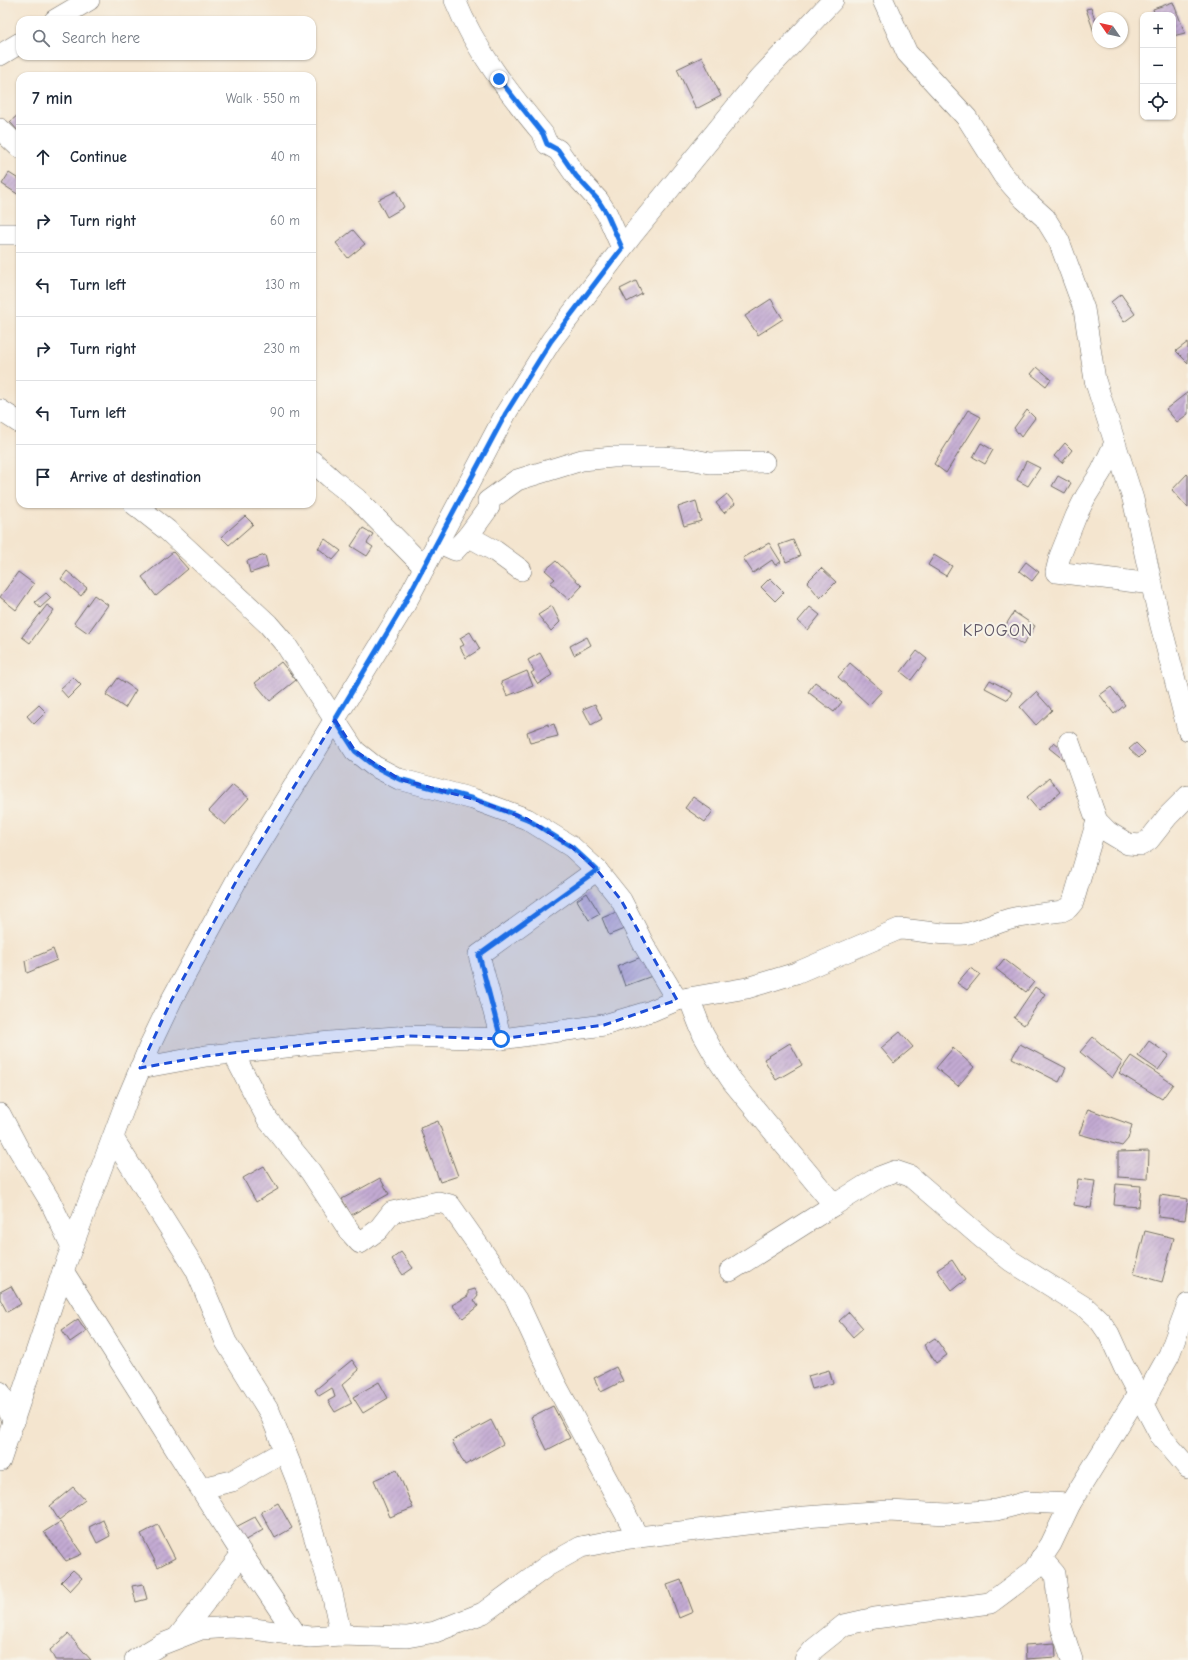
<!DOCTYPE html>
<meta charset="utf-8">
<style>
:root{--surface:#fff;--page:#f2f2f3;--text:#1f2937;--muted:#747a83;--line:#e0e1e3}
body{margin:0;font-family:"Comic Neue",sans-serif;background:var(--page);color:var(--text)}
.controls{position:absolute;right:12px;top:12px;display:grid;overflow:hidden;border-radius:8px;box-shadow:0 1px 3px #0004}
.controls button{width:36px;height:36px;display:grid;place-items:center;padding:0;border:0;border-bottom:1px solid var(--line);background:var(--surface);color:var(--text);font:20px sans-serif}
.compass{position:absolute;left:1092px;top:12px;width:36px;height:36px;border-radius:50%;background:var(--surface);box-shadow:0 1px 3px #0004;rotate:304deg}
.stop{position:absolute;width:12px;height:12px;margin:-9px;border:3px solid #1a73e8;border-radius:50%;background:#fff}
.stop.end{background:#1a73e8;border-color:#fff;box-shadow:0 1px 4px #0008}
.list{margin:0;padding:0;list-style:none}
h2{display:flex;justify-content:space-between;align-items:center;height:52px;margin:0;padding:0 16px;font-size:17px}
h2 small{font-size:13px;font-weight:400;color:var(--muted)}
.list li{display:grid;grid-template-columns:26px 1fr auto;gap:12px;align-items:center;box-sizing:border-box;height:64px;padding:0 16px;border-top:1px solid var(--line)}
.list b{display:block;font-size:15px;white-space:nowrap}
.list em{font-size:13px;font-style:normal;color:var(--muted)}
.icon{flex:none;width:22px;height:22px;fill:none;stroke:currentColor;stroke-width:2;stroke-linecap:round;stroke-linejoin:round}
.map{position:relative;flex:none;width:1188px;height:1660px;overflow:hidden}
.search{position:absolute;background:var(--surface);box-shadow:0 1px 3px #0004;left:16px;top:16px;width:300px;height:44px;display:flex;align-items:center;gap:10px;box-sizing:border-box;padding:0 14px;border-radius:12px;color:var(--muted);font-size:15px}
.panel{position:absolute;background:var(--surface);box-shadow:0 1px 3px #0004;left:16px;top:72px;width:300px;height:436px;border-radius:12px}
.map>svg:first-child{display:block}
</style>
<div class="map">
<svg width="1188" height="1660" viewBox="0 0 1188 1660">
<defs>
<pattern id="building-hatch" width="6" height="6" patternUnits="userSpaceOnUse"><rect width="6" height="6" fill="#c3aad3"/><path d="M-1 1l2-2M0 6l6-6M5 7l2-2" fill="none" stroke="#9f8bab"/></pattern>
</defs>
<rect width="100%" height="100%" fill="#f7f3e8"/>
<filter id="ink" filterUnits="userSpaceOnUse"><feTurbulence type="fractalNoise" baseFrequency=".025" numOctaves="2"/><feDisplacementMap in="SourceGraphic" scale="8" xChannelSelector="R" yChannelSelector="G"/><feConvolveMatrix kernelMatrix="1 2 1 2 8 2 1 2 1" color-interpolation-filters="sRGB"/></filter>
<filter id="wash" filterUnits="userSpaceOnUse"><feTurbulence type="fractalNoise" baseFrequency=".012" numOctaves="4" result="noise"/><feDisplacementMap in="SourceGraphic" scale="16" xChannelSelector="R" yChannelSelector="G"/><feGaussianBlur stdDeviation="0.9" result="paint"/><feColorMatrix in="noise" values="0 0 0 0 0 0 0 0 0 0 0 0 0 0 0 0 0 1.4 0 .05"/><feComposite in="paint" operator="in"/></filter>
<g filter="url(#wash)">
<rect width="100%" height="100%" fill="#f4e5cf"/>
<g id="blocks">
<!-- building -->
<g fill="url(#building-hatch)">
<path d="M1173,2l12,31 -12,3v-21h-18l-2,-6z"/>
<path d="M1091,8l5,15 2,-1v9l-4,1 -8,-23z"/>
<path d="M702,57l19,39 -25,13 -19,-40z"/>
<path d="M20,113v20l-10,-11z"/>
<path d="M9,173l11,7 -1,15 -17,-11z"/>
<path d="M396,191l8,16 -17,10 -9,-17z"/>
<path d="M353,230l12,14 -17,14 -12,-15z"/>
<path d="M636,281l6,13 -15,8 -7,-13z"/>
<path d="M1121,294l14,20 -11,8 -13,-20z"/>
<path d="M771,299l12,20 -25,16 -13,-19z"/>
<path d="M1188,342v21l-12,-12z"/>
<path d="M1037,367l14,12 -5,7 -15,-12z"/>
<path d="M1188,392v22l-11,8 -11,-13z"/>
<path d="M968,410l13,7 -35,56 -12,-9z"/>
<path d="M1027,410l8,8 -14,19 -7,-9z"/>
<path d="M981,443l12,7 -8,14 -12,-7z"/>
<path d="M1065,443l7,7 -10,13 -8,-7z"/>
<path d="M1026,461l14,7 -12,18 -11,-6z"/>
<path d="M1187,474l1,1v33l-16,-18z"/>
<path d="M1058,476l13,7 -6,10 -13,-7z"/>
<path d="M727,494l8,10 -11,9 -8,-10z"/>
<path d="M696,501l5,20 -17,5 -6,-19z"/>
<path d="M245,516l8,8 -24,21 -8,-8z"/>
<path d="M363,528l10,6 -6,9 6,4 -6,9 -16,-10z"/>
<path d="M325,539l16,12 -8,9 -15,-12z"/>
<path d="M793,540l7,16 -14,6 -7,-17z"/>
<path d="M769,543l12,19 -6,3 -3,-5 -19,13 -10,-15z"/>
<path d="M173,552l15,17 -32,27 -14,-19z"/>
<path d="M265,555l3,12 -18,6 -3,-12z"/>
<path d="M934,555l18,11 -6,10 -18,-11z"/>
<path d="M556,561l26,25 -13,14 -19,-17 5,-4 -10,-9z"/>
<path d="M1026,562l13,10 -7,9 -13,-10z"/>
<path d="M821,568l15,14 -16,16 -13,-16z"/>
<path d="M67,571l20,17 -6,8 -20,-17z"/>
<path d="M18,572l16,12 -18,26 -16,-13z"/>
<path d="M770,578l14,14 -9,9 -14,-14z"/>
<path d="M46,593l5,5 -11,10 -5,-6z"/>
<path d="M94,595l14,10 -20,28 -14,-10z"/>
<path d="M47,605l7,5 -24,33 -8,-6z"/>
<path d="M552,606l8,16 -9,9 -13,-16z"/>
<path d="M810,607l10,8 -12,15 -10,-9z"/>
<path d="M1014,612l21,14 -12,19 -21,-14z"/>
<path d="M470,632l10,17 -14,9 -6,-11 4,-2 -4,-7z"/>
<path d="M587,637l4,8 -17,10 -4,-9z"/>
<path d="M917,651l10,8 -16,21 -10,-8z"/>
<path d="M540,653l12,22 -14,9 -7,-11 3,-2 -6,-11z"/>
<path d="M281,662l15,18 -26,21 -15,-18z"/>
<path d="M850,663l32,28 -13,14 -31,-28z"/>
<path d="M527,671l6,15 -26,10 -6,-14z"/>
<path d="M73,677l8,8 -13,13 -8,-9z"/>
<path d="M118,678l18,12 -11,18 -19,-13z"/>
<path d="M990,680l22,12 -4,8 -23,-12z"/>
<path d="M815,682l27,20 -8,10 -26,-20z"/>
<path d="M1111,687l14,18 -11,9 -14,-19z"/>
<path d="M1036,692l16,18 -16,15 -16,-18z"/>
<path d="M595,704l7,15 -11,6 -8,-16z"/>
<path d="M39,705l7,7 -12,12 -7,-8z"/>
<path d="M548,724v2l6,-2 4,12 -28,7 -3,-11z"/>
<path d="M1054,742l15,12 -5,6 -15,-12z"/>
<path d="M1136,743l9,9 -6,6 -10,-9z"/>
<path d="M1049,778l11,14 -22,18 -11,-13z"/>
<path d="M233,785l16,13 -24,27 -16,-14z"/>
<path d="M693,797l20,14 -8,11 -20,-14z"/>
<path d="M587,893l13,21 -11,6 -12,-20z"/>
<path d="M621,910l8,17 -20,8 -7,-17z"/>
<path d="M53,949l4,11 -30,13 -2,-12z"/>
<path d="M644,956l8,20 -27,10 -7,-20z"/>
<path d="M1004,959l30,23 -8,10 -30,-23z"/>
<path d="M970,968l10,6 -13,16 -10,-7z"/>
<path d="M1035,987l10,7 -21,31 -10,-7z"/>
<path d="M900,1032l13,15 -19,16 -13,-15z"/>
<path d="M1093,1037l29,25 -10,16 -32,-26z"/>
<path d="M1149,1041l20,14 -11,15 -20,-14z"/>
<path d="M790,1043l12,22 -26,15 -12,-21z"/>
<path d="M1020,1044l46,24 -7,14 -47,-24z"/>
<path d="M953,1048l21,19 -16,19 -22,-18z"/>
<path d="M1131,1056l42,28 -11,15 -43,-26z"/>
<path d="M1088,1109l44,16 -4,14 -6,7 -43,-12z"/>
<path d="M438,1121l20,55 -18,6 -20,-54z"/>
<path d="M1149,1151l-1,28 -30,-2v-25z"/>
<path d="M264,1166l14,23 -22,13 -13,-24z"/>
<path d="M380,1178l9,16 -38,21 -9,-16z"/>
<path d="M1078,1179l17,2 -4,27 -17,-3z"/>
<path d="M1116,1184l25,2 -2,21 -25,-2z"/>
<path d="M1160,1195l28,4 -3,21 -27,-3z"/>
<path d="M1145,1231l29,7 -12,44 -28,-8z"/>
<path d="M401,1252l12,16 -10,7 -11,-16z"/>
<path d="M952,1260l13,20 -13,10 -15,-20z"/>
<path d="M11,1286l10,18 -14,8 -7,-13v-7z"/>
<path d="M475,1289l3,6 -4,5 4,6 -15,12 -11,-13 16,-9v-5z"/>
<path d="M849,1312l14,16 -10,9 -14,-16z"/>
<path d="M78,1319l8,12 -16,11 -8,-12z"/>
<path d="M935,1338l12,17 -11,8 -12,-18z"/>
<path d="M352,1360l7,10 -17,15 10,18 -17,9 -7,-11 7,-4 -3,-9 -13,8 -4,-6z"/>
<path d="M616,1367l7,14 -22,11 -7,-14z"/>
<path d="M829,1370l4,13 -21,6 -4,-13z"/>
<path d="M379,1382l9,16 -25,15 -10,-16z"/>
<path d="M553,1406l17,32 -23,12 -16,-33z"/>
<path d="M491,1420l12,24 -38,21 -13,-24z"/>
<path d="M397,1470l16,38 -23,9 -16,-37z"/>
<path d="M73,1487l12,13 -26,20 -9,-14z"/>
<path d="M278,1503l14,25 -17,10 -14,-26z"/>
<path d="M255,1517l8,13 -21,12 -8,-14z"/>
<path d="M103,1520l7,16 -13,7 -8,-16z"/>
<path d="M60,1522l22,32 -16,7 -22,-29z"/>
<path d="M158,1525l17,33 -17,9 -17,-33z"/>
<path d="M73,1570l9,8 -12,13 -9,-9z"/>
<path d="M681,1580l12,32 -14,6 -12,-33z"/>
<path d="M143,1584l4,15 -11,3 -4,-16z"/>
<path d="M68,1634l23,26h-36l-5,-10z"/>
<path d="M1055,1643l1,14 -30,2 -1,-14z"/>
</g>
</g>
</g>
<g filter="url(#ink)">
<use href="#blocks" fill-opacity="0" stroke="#716c64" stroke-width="1"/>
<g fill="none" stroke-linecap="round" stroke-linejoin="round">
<!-- minor casing -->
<g stroke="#716c64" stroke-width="22">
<g id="minor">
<path d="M455,0c20,50 54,93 88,134l4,10 11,6 18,26 22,24 9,14 15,34"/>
<path d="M883,0l24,53 60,65 36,57 21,24 21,19 14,23 25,68 11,71 38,119 27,123 28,108"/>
<path d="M55,20l34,-20"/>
<path d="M0,55l20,-12"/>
<path d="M0,129l20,19"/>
<path d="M0,234h20"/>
<path d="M0,410l20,13"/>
<path d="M1115,443l-14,29 -15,24 -10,20 -16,40 -4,16 96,12"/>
<path d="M312,461l21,19 24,19 67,68"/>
<path d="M134,504l33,26 101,94 18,21 69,106 19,15 25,13 74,20 54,20 45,28 25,23 24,30 23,45 33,55"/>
<path d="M468,536l21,-29 -1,-6 29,-21 65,-20 31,-3h50l27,2 20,4 54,-1"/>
<path d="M437,542l18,8 13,-14 27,15 26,19"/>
<path d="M1069,742l28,79 11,11 20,12 13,1 8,-5 19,-24 20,-20"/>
<path d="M689,998l14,36 13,23 16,24 102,124 -104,66"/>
<path d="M501,1039l-22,-84 118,-85"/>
<path d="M233,1053l35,67 42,51 40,61 10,11 18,-13 14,-18 46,-10 12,3 66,94 39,84 83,154"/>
<path d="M140,1068l66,-12 124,-14 79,-6 92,3 103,-14 47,-14 26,-11 70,-12 49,-15 103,-44c22,1 42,7 64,5 17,-2 31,-11 47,-15 17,-4 35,-6 52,-8l6,-3 5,-6 24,-81"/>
<path d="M0,1114l19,36 31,51 22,46"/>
<path d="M113,1138l83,132 30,72 44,71 27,68 35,112 9,42"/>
<path d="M834,1205l45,-28 16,-6 15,5 72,62 29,23 75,47 14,13 9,13 14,31 37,70 28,33"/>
<path d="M63,1271l179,283 55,82"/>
<path d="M0,1392l14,30"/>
<path d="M1144,1405l7,-18 18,-32 19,-51"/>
<path d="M0,1461l63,-190 63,-169 25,-59 21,-44 67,-123 164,-268 103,-195 45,-72 81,-106 127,-156 74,-79"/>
<path d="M204,1492l7,-6 21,-5 53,-30"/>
<path d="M1041,1558l14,16 6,52 11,34"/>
<path d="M178,1637l64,-83"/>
<path d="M135,1660l25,-15 41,-16 31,-2 22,2 56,8 31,-2 66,2 28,-5 48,-19 64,-47 34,-19 41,-8 183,-22 83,-6 60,3 48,-4 31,-8 43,2"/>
<path d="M805,1660l9,-11 30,-24 31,-7 115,-15 43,-32 18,-27 19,-40 68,-110"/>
</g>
</g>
<!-- minor -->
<use href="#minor" stroke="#fff" stroke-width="21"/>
</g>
</g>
<g fill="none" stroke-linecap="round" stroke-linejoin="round" filter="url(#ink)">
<!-- route -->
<path stroke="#1a73e8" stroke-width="5" d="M499,79l44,55 4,10 11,6 18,26 22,24 9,14 15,34 -71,93 -45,72 -104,195 -67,112 20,31 19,15 25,13 75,20 53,20 45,28 25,23 -118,85 22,84"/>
</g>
<!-- marked area -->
<path fill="#1d4ed8" fill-opacity="0.2" stroke="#1d4ed8" stroke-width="3" stroke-dasharray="8 5" stroke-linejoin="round" d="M335,720l20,31 44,28 74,20 54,20 45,28 25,23 24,30 56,100 -73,25 -103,14 -92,-3 -79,6 -124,14 -66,12 32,-69 67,-123z"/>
<g text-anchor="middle" stroke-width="4" stroke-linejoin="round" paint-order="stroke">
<!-- quarter labels -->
<g font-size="17" letter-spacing="1" fill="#605766" stroke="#f7f3e8">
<text x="998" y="636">KPOGON</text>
</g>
</g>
</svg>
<div class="controls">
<button>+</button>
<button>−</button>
<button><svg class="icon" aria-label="locate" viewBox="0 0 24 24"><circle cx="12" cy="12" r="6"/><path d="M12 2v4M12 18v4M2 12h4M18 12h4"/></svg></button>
</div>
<svg class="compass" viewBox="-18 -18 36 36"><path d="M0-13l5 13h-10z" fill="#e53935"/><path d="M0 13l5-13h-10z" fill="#747a83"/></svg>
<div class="stop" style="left:501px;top:1039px"></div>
<div class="stop end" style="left:499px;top:79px"></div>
<div class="search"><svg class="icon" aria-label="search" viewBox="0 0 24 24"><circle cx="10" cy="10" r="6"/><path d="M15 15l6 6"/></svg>Search here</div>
<section class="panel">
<h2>7 min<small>Walk · 550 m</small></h2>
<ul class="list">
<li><svg class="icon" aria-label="ahead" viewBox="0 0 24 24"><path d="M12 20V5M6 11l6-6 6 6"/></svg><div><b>Continue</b></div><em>40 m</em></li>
<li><svg class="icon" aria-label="right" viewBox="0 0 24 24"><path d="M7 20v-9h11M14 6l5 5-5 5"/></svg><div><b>Turn right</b></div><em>60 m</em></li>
<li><svg class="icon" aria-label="left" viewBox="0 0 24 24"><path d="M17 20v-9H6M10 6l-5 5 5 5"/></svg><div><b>Turn left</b></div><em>130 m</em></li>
<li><svg class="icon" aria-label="right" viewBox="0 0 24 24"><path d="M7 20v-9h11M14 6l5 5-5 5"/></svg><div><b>Turn right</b></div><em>230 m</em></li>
<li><svg class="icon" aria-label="left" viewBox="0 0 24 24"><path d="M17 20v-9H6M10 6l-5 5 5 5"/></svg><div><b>Turn left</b></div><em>90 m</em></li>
<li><svg class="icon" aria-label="arrive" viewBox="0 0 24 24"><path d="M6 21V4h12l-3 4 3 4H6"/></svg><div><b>Arrive at destination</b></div></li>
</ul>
</section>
</div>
